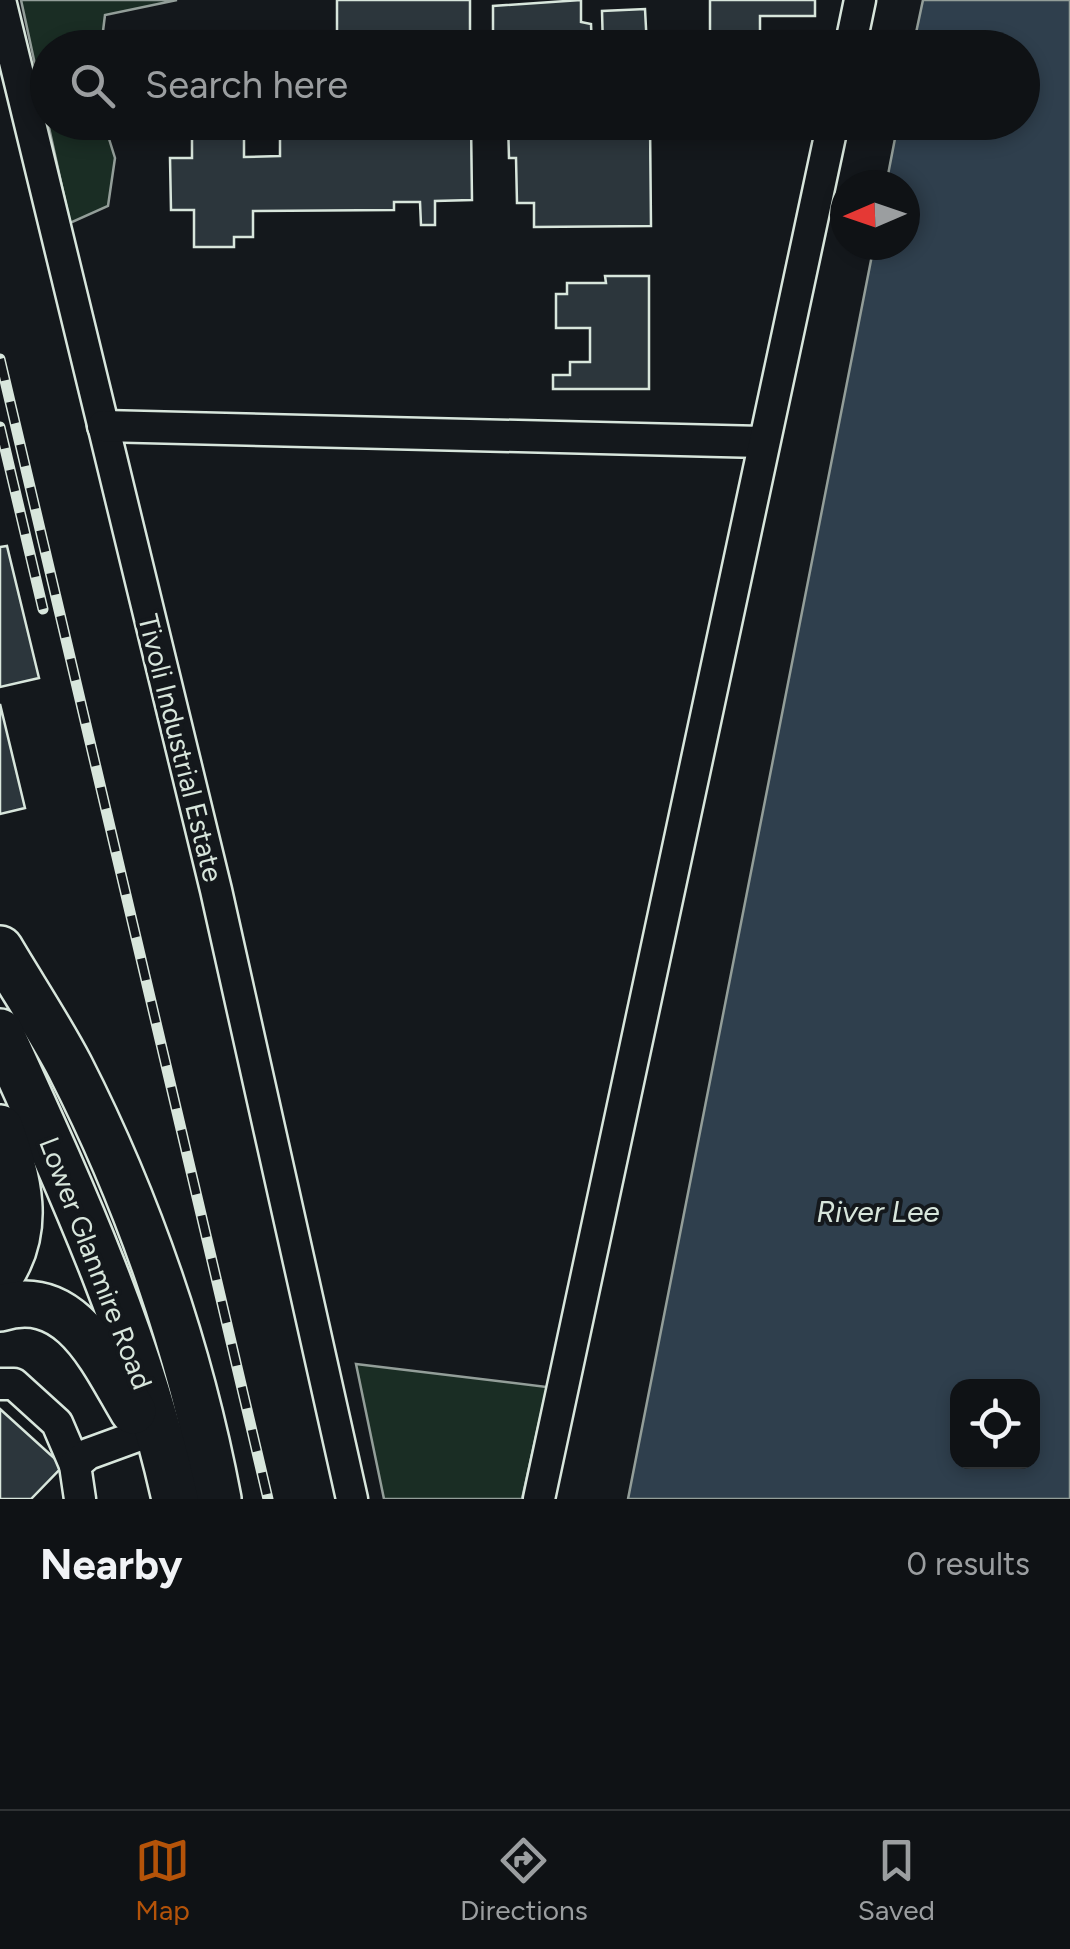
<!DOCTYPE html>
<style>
:root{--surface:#0f1215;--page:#181b1e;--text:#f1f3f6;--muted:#9b9ea0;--line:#2f3234;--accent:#b45309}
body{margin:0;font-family:Figtree,sans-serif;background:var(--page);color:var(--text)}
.controls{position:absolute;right:30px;bottom:30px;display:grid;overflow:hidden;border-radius:20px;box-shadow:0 5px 15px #0003}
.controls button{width:90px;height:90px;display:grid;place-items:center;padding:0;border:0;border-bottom:2px solid var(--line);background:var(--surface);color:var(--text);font:50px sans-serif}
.compass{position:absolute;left:830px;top:170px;width:90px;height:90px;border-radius:50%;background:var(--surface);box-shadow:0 5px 15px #0003;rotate:268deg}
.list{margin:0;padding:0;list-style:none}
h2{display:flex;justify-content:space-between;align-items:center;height:130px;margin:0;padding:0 40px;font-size:42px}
h2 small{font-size:32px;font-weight:400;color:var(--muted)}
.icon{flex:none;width:55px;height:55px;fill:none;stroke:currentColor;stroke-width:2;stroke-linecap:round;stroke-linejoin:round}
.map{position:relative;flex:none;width:1070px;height:1499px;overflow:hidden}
.search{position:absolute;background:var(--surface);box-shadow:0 5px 15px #0003;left:30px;right:30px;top:30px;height:110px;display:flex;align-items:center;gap:25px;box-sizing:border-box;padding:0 35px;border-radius:55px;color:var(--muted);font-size:38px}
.sheet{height:310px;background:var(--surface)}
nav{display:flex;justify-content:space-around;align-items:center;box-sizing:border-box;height:140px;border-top:2px solid var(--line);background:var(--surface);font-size:28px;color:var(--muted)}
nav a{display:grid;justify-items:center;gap:5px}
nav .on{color:var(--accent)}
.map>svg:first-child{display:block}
</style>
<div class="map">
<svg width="1070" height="1499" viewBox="0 0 1070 1499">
<rect width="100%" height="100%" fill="#14181c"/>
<!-- green -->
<g fill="#1a2d24" stroke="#939e99" stroke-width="2.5">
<path d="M21,0h156l-72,15 -4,32 -53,1 -1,72z"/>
<path d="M48,123h56l11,35 -7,48 -38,17z"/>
<path d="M356,1364l191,23 -25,112h-138z"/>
</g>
<!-- water -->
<path fill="#2f3f4d" stroke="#939e99" stroke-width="2.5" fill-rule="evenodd" d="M923,0h147v1499h-442l246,-1254h31v-60h-19l12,-62 124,-1v-74l-109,-1zM958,1386h74v76h-74z"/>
<!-- building -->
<g fill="#2c363c" stroke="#d8e6dc" stroke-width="2.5">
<rect x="337" y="0" width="133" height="48"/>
<path d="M581,0v22l10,2 1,24h-99v-42z"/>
<path d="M710,0h105v16h-55v32h-50z"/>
<path d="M645,9l2,38 -44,1 -1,-37z"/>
<path d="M192,122h52v35l36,-1v-34h191l1,78 -37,1v24h-14l-1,-23h-26v8l-141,1v26h-19v10h-40v-37h-23l-1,-52h22z"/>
<path d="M508,122h142l1,104 -117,1v-24h-17l-1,-45h-7z"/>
<path d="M716,122h38v13h-33z"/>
<path d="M605,276h44v113h-96v-14h17v-13h20v-34h-34v-34h11v-11h39z"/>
<path d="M7,546l32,132 -39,9v-140z"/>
<path d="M0,704l25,104 -25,6z"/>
<path d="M0,1409l63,57 -32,33h-31z"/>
</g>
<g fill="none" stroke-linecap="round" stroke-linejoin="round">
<!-- minor casing -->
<g stroke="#d8e6dc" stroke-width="35">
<g id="minor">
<path d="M0,0l216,890 136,609"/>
<path d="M850,48l10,-48"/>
<path d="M103,426l659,16"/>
<path d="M0,1384h14l43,39 18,42"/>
<path d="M80,1499l-5,-34 13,-11 52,-19"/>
<path d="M539,1499l294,-1377"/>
</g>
</g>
<!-- highway casing -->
<g stroke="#d8e6dc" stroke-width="50">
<g id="highway">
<path d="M0,949c23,39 49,78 70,118 69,135 120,284 148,432"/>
<path d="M0,1032c69,152 139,303 175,467"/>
<path d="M0,1128c18,51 32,100 0,148"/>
<path d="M0,1308c72,-22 103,53 133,103"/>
</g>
</g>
<!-- minor -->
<use href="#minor" stroke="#14181c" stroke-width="30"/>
<!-- highway -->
<use href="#highway" stroke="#14181c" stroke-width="45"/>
<!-- rail casing -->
<g stroke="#d8e6dc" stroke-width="11">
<g id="rail">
<path d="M0,359l268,1140"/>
<path d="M0,427l43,182"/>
</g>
</g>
<!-- rail -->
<use href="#rail" stroke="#14181c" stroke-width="8" stroke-dasharray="22" stroke-linecap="butt"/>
</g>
<g text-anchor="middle" stroke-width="8" stroke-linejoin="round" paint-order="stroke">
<!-- street labels -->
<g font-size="28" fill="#d8e6dc" stroke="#14181c">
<text transform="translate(181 748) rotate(76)" y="10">Tivoli Industrial Estate</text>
<text transform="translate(96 1263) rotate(69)" y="10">Lower Glanmire Road</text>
</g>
<!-- water labels -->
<g font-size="30" font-style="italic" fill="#d8e6dc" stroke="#14181c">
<text x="878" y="1222">River Lee</text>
</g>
</g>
</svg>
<div class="controls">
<button><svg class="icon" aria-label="locate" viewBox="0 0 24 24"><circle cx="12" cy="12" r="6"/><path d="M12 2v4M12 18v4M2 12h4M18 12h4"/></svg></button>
</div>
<svg class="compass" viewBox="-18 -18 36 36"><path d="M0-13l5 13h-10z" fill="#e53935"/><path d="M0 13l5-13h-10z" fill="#9b9ea0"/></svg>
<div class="search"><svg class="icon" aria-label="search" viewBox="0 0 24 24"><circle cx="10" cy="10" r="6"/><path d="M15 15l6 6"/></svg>Search here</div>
</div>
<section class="sheet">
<h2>Nearby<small>0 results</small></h2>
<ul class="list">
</ul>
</section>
<nav>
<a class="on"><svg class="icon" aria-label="map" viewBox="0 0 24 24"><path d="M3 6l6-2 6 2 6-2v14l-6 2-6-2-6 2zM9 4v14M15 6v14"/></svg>Map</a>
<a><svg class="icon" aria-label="directions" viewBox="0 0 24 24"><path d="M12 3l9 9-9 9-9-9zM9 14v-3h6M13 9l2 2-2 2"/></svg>Directions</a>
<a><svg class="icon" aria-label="saved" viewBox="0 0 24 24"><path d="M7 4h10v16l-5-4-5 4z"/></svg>Saved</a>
</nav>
